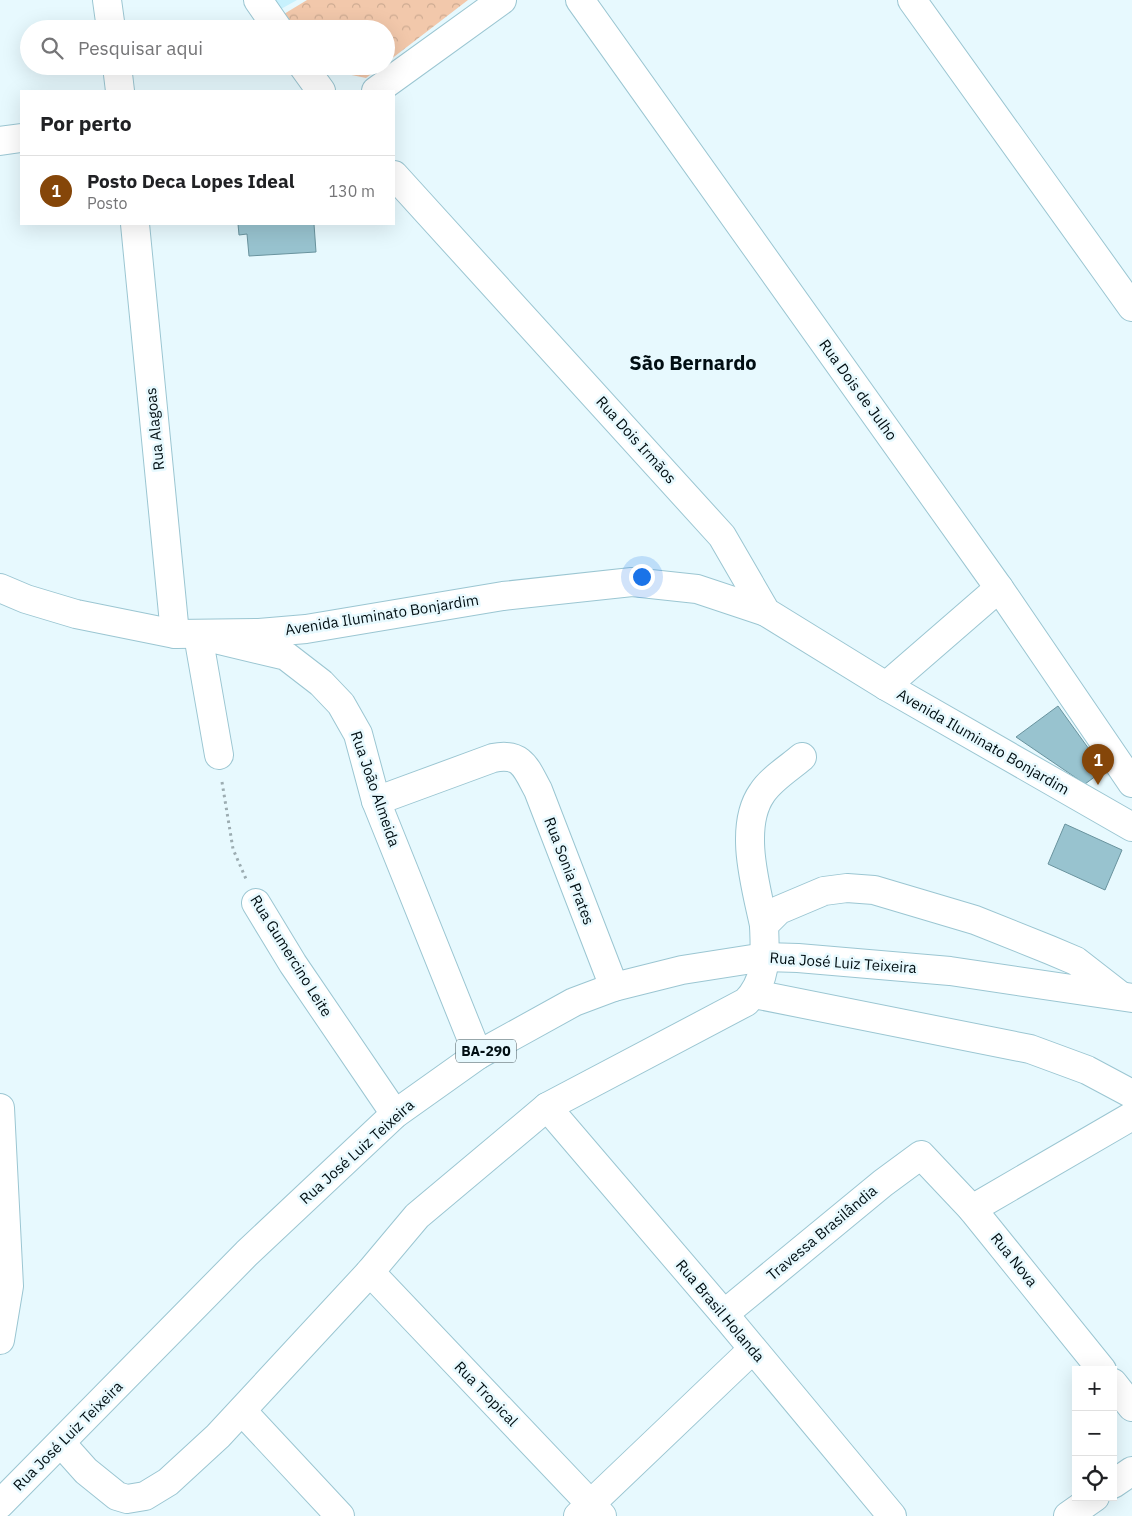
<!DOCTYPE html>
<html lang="pt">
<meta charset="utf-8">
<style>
:root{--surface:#fff;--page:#f6f6f6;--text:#202124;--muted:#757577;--line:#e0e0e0;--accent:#854609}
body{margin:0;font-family:"IBM Plex Sans",sans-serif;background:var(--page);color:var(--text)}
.controls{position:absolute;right:15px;bottom:15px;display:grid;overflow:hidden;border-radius:0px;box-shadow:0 5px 20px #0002}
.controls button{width:45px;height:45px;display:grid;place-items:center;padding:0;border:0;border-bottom:1px solid var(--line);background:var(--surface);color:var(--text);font:25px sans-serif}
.you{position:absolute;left:641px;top:576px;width:18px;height:18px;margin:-12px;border:4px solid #fff;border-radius:50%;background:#1a73e8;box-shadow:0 0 0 8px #1a73e833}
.badge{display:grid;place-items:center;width:32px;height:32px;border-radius:50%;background:var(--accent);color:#fff;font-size:16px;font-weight:700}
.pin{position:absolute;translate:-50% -41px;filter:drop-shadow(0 1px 2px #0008)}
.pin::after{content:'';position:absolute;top:26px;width:18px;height:15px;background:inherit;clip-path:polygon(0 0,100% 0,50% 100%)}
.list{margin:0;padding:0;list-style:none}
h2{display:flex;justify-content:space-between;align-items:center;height:65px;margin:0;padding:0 20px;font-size:21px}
h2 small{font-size:16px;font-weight:400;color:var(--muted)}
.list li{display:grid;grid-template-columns:32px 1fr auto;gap:15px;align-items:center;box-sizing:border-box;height:70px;padding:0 20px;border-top:1px solid var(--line)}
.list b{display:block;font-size:19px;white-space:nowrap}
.list p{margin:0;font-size:16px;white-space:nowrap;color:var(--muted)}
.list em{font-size:16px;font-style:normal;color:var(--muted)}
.icon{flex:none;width:28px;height:28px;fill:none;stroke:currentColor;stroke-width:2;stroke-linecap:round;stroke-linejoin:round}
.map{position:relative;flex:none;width:1132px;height:1516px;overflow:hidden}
.search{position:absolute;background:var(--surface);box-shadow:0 5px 20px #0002;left:20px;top:20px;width:375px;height:55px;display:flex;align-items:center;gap:12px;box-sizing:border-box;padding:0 18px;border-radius:28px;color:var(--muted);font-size:19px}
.panel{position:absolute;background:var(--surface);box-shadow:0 5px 20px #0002;left:20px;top:90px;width:375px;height:135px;border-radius:0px}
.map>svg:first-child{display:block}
</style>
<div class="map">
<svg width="1132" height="1516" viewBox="0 0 1132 1516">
<defs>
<pattern id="park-crowns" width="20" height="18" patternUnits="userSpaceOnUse" patternTransform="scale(1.25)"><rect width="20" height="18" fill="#f2c8ab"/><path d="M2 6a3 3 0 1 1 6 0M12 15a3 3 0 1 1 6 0" fill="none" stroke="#ceab92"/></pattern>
</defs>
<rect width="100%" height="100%" fill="#e7f9fe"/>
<!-- built -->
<path fill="#c7f1fd" d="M274,0h23l-16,9z"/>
<!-- park -->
<g fill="url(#park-crowns)">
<path d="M307,0h161l-82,63v-34h-91l-11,-15z"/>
<path d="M322,66h60l-16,12 -43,-9z"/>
</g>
<!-- building -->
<g fill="#98c3cf" stroke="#69939e">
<path d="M238,224h76l2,28 -67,4 -2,-22 -8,1z"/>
<path d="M1058,706l46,64 -19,14 -69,-47z"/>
<path d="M1065,824l57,26 -17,40 -57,-26z"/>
</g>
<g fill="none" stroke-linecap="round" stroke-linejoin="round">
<!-- minor casing -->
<g stroke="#9bc6d2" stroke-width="30">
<g id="minor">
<path d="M107,0l4,29"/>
<path d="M258,0l20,29"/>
<path d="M580,0l419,588 133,195"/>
<path d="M912,0l220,307"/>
<path d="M117,66l3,25"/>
<path d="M303,66l18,25"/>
<path d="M376,91l126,-91"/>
<path d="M0,141l21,-3"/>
<path d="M394,175l328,361 44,76 120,74 246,141"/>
<path d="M135,224l40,410"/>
<path d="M0,588l26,11 50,15 99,20 84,-1 47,-4 197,-33 129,-14 65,7 69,23"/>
<path d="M886,686l113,-98"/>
<path d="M219,755l-21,-120 88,21 35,27 20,21 17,30 18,67 102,254"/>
<path d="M376,801l117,-43c29,-6 33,10 45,32l76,197"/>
<path d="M256,903l37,61 102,150"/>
<path d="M764,925c-8,-38 -26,-98 -2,-132 9,-14 27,-25 40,-36"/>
<path d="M754,994l276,55 57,21 45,24"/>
<path d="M547,1107l177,207 168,202"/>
<path d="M0,1108l9,178 -9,54"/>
<path d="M972,1209l160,-93"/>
<path d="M370,1272l232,244"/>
<path d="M724,1314l159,-131 38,-28 51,54 130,161"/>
<path d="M1113,1383l19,24"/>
<path d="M242,1411l98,105"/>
<path d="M61,1443l25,28 31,25 10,3 18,-3 23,-14 50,-46 152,-164 47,-56 130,-109 199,-105c22,-22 19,-49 18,-77l15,-15 45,-19 23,-3 27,2 101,30 75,30 26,11 45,35"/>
<path d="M1113,1484l19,-13"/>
<path d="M578,1516l174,-166"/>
<path d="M1068,1516l27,-19"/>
</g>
</g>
<!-- major casing -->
<g stroke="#9bc6d2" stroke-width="30">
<path id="major" d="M0,1504l247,-251 148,-139 83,-59 96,-53 40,-15 68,-17 83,-13 33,1 152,13 182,27"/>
</g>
<!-- path -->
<path stroke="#9cacb1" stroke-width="3" stroke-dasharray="2.5 4" stroke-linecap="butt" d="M222,782l11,67 13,30"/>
<!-- minor -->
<use href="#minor" stroke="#fff" stroke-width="28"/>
<!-- major -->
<use href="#major" stroke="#fff" stroke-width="28"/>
</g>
<g text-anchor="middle" stroke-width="5" stroke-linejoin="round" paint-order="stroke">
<!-- shield labels -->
<rect fill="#e7f9fe" stroke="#465459" stroke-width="1" x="456" y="1039.5" width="60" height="23" rx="4"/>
<g font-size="14" font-weight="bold" fill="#010e12">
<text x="486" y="1056">BA-290</text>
</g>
<!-- street labels -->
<g font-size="15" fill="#010e12" stroke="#e7f9fe">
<text transform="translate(858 390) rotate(54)" y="5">Rua Dois de Julho</text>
<text transform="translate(155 429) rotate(-96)" y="5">Rua Alagoas</text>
<text transform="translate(636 440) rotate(48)" y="5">Rua Dois Irmãos</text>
<text transform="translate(382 615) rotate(-9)" y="5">Avenida Iluminato Bonjardim</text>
<text transform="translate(983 742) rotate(30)" y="5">Avenida Iluminato Bonjardim</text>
<text transform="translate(375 789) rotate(71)" y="5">Rua João Almeida</text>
<text transform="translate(569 871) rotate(69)" y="5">Rua Sonia Prates</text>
<text transform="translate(291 956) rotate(58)" y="5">Rua Gumercino Leite</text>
<text transform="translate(843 963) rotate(4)" y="5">Rua José Luiz Teixeira</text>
<text transform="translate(357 1152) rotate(-42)" y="5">Rua José Luiz Teixeira</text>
<text transform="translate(822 1233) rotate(-40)" y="5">Travessa Brasilândia</text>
<text transform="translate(1014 1260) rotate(51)" y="5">Rua Nova</text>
<text transform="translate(720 1311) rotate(50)" y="5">Rua Brasil Holanda</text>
<text transform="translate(486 1394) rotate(46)" y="5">Rua Tropical</text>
<text transform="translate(68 1436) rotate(-45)" y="5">Rua José Luiz Teixeira</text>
</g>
<!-- district labels -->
<g font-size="20" font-weight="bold" fill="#010e12" stroke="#e7f9fe">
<text x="693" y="370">São Bernardo</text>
</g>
</g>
</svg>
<div class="controls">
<button>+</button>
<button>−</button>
<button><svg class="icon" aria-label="locate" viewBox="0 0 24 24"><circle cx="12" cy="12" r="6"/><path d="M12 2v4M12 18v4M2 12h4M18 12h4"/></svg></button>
</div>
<div class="you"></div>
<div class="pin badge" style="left:1098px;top:785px">1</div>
<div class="search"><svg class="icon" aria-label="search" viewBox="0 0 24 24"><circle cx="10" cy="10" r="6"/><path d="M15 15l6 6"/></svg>Pesquisar aqui</div>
<section class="panel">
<h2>Por perto<small></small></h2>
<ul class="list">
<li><span class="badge">1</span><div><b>Posto Deca Lopes Ideal</b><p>Posto</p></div><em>130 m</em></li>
</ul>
</section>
</div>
